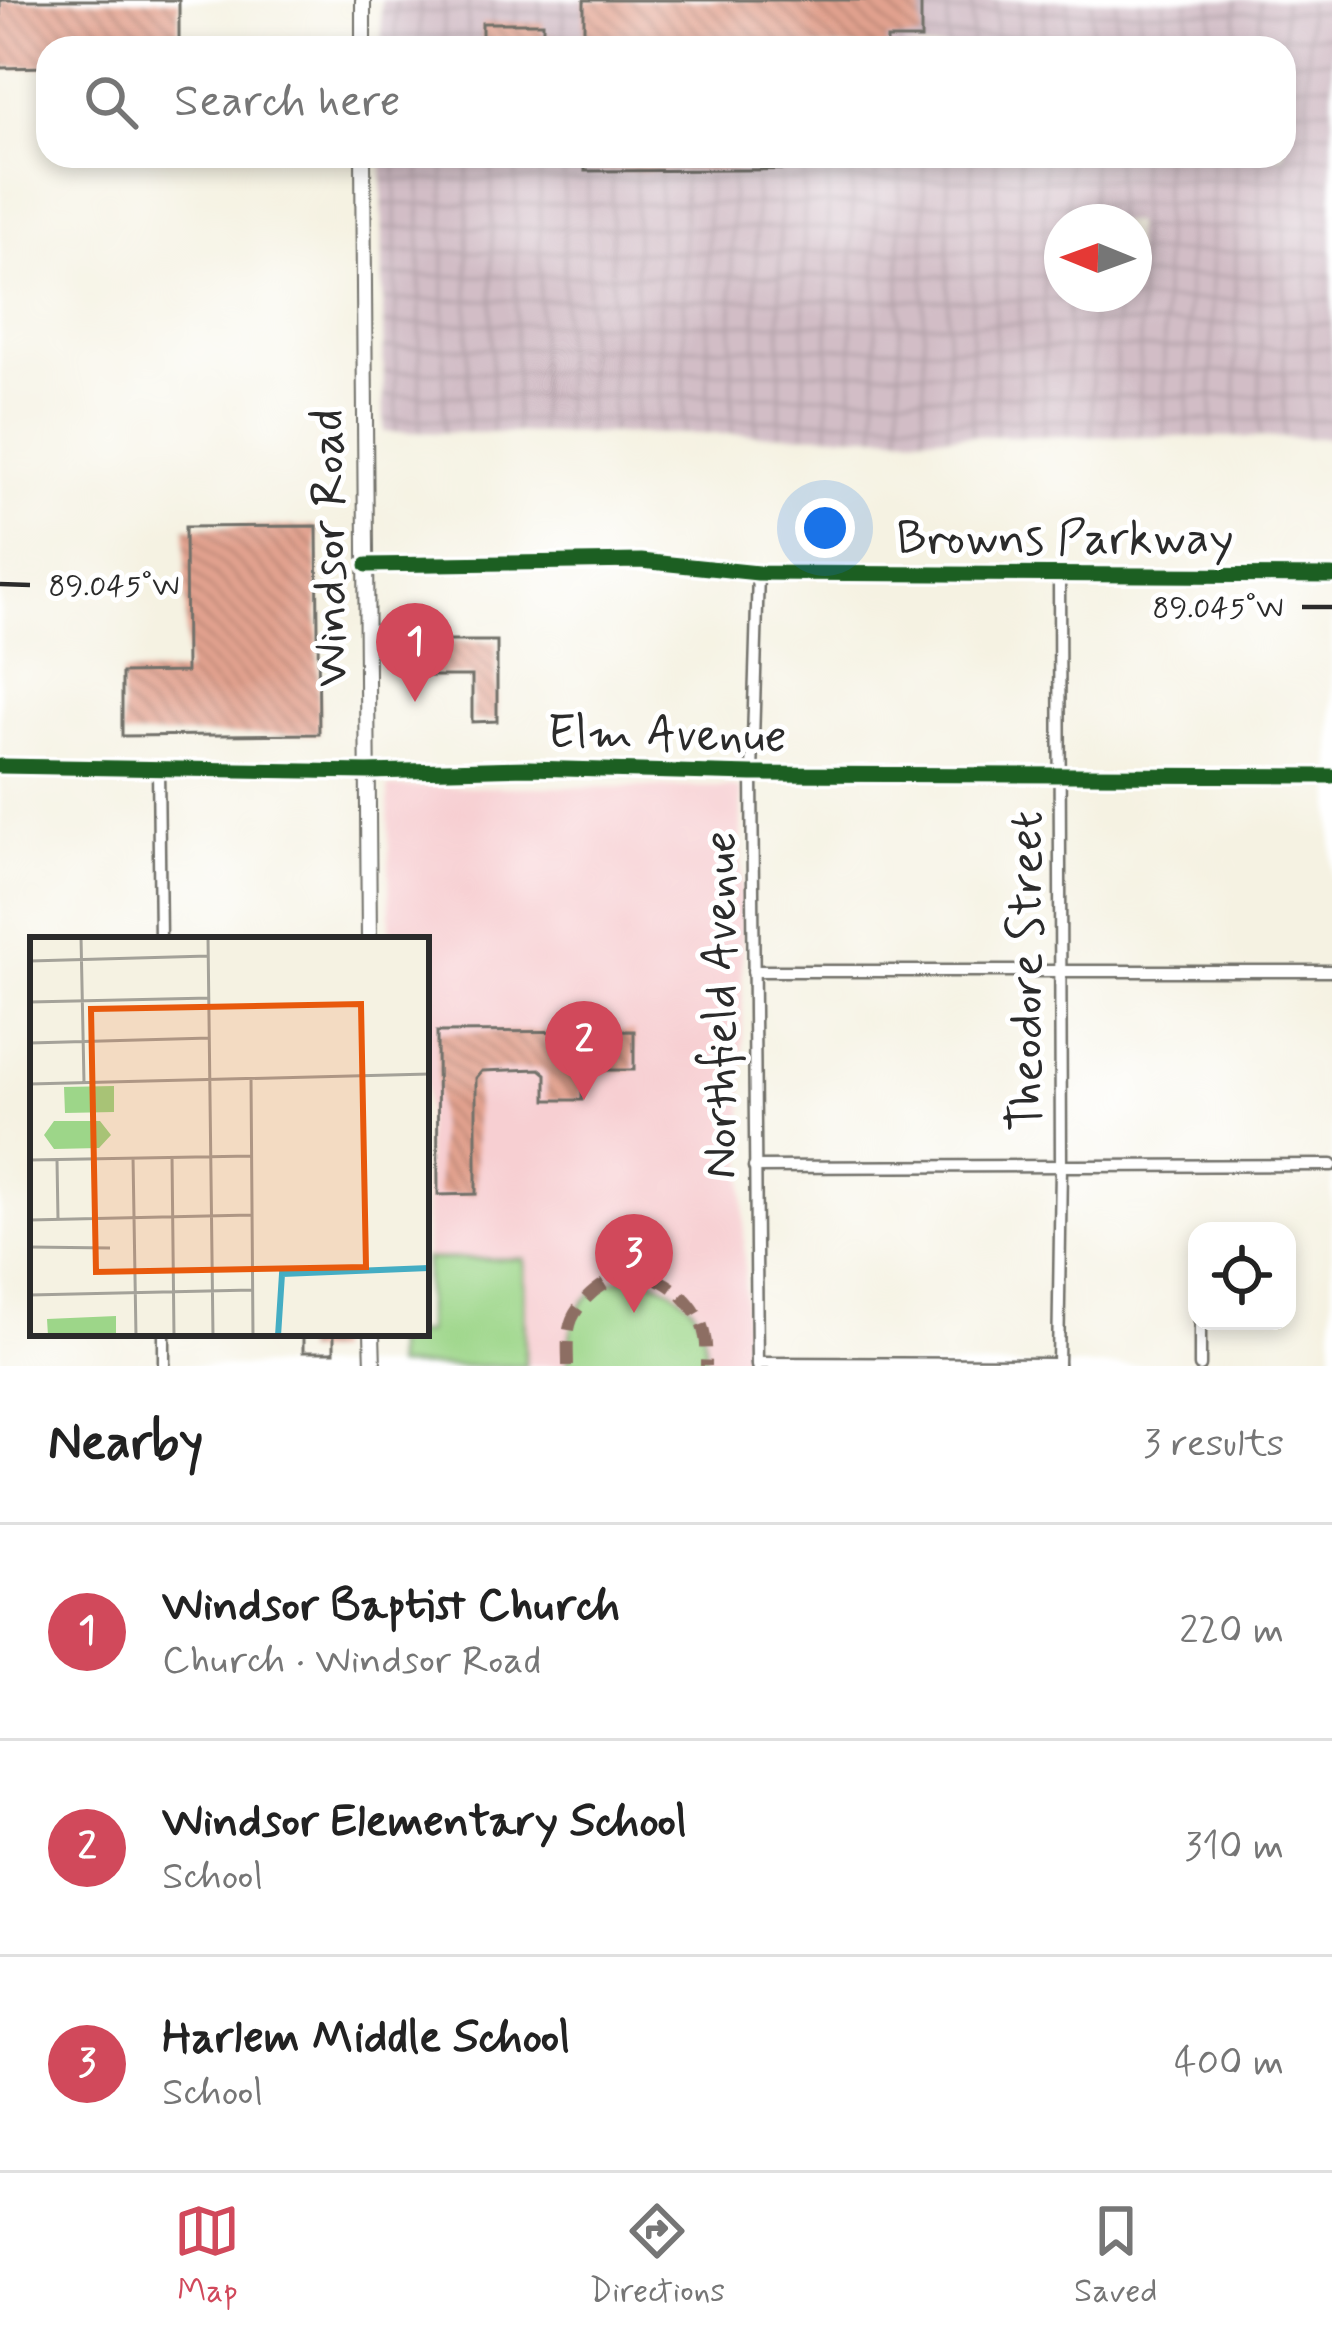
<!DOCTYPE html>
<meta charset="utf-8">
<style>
:root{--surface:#fff;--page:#f6f6f6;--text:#222;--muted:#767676;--line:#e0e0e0;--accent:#d1495b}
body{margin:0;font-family:Mynerve,sans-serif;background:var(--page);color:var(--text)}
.controls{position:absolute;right:36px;bottom:36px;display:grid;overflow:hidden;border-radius:24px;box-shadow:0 6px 18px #0003}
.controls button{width:108px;height:108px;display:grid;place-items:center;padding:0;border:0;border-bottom:3px solid var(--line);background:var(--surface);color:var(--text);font:60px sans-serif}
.compass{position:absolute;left:1044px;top:204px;width:108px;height:108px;border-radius:50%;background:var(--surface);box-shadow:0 6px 18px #0003;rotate:271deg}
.you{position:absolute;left:825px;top:528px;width:42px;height:42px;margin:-30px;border:9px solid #fff;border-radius:50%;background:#1a73e8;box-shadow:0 0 0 18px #1a73e833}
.badge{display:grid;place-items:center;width:78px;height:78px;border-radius:50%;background:var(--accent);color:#fff;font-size:39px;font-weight:700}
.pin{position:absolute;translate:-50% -99px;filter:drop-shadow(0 3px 6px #0008)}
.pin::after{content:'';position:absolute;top:63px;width:42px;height:36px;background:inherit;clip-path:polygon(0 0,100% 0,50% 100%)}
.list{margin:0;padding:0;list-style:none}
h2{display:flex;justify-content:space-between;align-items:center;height:156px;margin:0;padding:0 48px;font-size:51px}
h2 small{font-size:39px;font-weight:400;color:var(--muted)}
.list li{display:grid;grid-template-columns:78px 1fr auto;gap:36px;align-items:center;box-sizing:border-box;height:216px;padding:0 48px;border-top:3px solid var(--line)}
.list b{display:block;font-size:45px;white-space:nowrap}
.list p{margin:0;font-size:39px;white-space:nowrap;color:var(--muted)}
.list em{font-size:39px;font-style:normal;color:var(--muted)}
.icon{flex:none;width:66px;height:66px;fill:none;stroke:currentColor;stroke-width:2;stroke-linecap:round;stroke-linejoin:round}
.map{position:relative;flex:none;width:1332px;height:1366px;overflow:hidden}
.search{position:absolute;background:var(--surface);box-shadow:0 6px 18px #0003;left:36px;right:36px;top:36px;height:132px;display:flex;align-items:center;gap:30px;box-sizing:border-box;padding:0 42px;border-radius:36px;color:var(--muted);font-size:45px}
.sheet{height:804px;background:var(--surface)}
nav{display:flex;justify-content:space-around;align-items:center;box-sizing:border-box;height:168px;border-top:3px solid var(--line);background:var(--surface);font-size:33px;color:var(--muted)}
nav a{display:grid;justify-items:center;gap:6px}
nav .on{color:var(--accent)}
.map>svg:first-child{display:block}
</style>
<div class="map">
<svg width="1332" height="1366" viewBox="0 0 1332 1366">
<defs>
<pattern id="industrial-grid" width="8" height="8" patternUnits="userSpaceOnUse" patternTransform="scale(3)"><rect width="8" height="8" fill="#d2bdc6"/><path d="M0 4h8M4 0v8" fill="none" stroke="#b4a3aa"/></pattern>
<pattern id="building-back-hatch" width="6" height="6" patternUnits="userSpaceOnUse" patternTransform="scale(3)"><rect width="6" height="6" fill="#e2a28f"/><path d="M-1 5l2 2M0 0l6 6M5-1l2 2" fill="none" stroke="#b78475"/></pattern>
</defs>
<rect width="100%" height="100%" fill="#fff"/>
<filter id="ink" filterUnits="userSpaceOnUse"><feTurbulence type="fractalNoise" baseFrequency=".00833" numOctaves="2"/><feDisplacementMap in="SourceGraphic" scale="24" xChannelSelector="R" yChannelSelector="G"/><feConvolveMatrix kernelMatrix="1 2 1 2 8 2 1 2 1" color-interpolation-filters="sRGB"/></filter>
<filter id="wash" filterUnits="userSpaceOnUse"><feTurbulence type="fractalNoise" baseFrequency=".004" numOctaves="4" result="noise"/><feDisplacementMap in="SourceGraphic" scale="48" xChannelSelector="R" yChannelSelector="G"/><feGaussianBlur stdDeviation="2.7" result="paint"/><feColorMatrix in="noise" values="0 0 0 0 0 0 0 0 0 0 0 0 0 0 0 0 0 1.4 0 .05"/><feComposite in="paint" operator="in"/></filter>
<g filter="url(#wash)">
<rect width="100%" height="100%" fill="#f5f2e2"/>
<!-- built -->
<path fill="#f7cfd2" d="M388,787h347l6,4 4,575h-220l-1,-107h-98v-319h-36z"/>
<!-- industrial -->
<path fill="url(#industrial-grid)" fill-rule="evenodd" d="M381,0h951v438l-948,-6 -2,-276h902v-108h-902zM1062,222h72v72h-72z"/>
<!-- green -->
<g fill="#9dd689" stroke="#64805a" stroke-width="3">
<path d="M426,1259h98l1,107h-131v-33h32z"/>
<path d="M640,1275c50,19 65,36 66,91h-138c0,-55 14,-82 72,-91z"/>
</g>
<g id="blocks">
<!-- building -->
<g fill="url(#building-back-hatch)">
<path d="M0,0h179v48h-131v19l-48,1z"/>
<path d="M584,0h337v39h-34v9h-405v-25h61v13h41z"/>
<path d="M585,156h283v13l-283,2z"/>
<path d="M317,526l2,208 -197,2v-63l64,-1 -1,-145z"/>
<path d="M422,641h75v80l-25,1v-46h-50z"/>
<path d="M634,1031v39h-52v30h-36v-26l-6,-5 -58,2 -6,7v116l-38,1 -1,-163z"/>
<rect x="303" y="1333" width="31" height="19"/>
</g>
</g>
</g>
<g filter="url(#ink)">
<use href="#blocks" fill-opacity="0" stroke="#72716b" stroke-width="3"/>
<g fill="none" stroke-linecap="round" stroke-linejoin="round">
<!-- minor casing -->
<g stroke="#72716b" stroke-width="15">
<g id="minor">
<path d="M367,565l274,-4 117,12 574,3"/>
<path d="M0,766l368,6 160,-4 224,6 580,2"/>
<path d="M158,767l2,173"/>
<path d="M753,971h579"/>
<path d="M754,1167l578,-2"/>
<path d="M164,1333v33"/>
<path d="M757,1363l301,1"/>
<path d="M757,1366l-5,-592 6,-201"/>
<path d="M1058,1366l3,-200 -2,-591"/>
<path d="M1200,1366v-45"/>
</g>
</g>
<!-- tertiary casing -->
<g stroke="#72716b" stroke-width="18">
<g id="tertiary">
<path d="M363,0v48"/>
<path d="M363,156l6,784"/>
<path d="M372,1333l1,33"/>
</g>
</g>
<!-- minor -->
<use href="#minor" stroke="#fff" stroke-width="10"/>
<!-- tertiary -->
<use href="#tertiary" stroke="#fff" stroke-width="14"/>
<!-- quiet -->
<path stroke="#8d6e63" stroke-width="12" stroke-dasharray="24 12" stroke-linecap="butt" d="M568,1366c0,-16 -2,-32 4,-47 11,-24 41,-47 69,-44 30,4 59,32 64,62 2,9 1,20 1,29"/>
<!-- cycleway casing -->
<g stroke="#fff" stroke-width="22">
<g id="cycleway">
<path d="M367,565l274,-4 117,12 574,3"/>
<path d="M0,766l368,6 160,-4 224,6 580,2"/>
</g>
</g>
<!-- cycleway -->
<use href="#cycleway" stroke="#1b5e20" stroke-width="15"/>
</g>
</g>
<!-- ticks -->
<path fill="none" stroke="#2b2b2b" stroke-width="4.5" d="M0,584l30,1M1302,607h30"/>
<g text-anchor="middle" stroke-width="10" stroke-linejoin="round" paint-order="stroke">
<!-- street labels -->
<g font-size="48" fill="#2b2b2b" stroke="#fff">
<text x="1065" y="553">Browns Parkway</text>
<text transform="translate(327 548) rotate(-91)" y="17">Windsor Road</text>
<text transform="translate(667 732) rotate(1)" y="17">Elm Avenue</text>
<text transform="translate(1024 971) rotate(-90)" y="17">Theodore Street</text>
<text transform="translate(718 1005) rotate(-90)" y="17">Northfield Avenue</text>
</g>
</g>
<!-- overview -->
<g transform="translate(30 937)">
<rect width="399" height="399" fill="#f5f2e2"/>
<path d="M84,149v26l-49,1 -1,-26zM24,184h46l11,14 -12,13 -45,1 -10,-14zM86,379v20h-68l-1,-17z" fill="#9dd689"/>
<path fill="none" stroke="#44adc3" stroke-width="6" d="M248,399l4,-62 147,-6"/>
<path fill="none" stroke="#a4a299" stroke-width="3" d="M51,0l3,145M178,0l5,399M0,24l178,-5M0,65l180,-4M0,106l180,-5M221,141l2,258M0,147l399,-10M142,219l2,180M103,220l3,179M64,221l1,60M0,223l221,-4M27,223l1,59M0,283l221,-5M0,310l80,1M0,358l222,-5"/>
<path fill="#e8590c" fill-opacity="0.15" stroke="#e8590c" stroke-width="6" d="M331,67l5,263 -270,5 -5,-263z"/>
<rect width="399" height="399" fill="none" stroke="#2b2b2b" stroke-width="6"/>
</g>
<g font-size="30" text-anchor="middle" fill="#2b2b2b" stroke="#fff" stroke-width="10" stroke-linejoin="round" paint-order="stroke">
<text x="114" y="595">89.045°W</text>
<text x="1218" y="617">89.045°W</text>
</g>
</svg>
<div class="controls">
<button><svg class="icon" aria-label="locate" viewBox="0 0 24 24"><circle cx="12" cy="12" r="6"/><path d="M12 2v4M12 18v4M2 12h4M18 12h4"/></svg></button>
</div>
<svg class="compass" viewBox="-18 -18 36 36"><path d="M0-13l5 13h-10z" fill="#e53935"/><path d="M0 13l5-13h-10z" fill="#767676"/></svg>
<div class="you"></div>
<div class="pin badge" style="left:415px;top:702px">1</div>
<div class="pin badge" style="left:584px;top:1100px">2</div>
<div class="pin badge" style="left:634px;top:1313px">3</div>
<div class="search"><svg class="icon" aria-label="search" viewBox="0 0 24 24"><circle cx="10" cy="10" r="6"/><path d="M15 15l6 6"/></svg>Search here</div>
</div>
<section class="sheet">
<h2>Nearby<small>3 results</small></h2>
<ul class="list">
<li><span class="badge">1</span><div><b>Windsor Baptist Church</b><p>Church · Windsor Road</p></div><em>220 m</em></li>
<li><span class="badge">2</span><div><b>Windsor Elementary School</b><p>School</p></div><em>310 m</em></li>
<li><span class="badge">3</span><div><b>Harlem Middle School</b><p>School</p></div><em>400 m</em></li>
</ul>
</section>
<nav>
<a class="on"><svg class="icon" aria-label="map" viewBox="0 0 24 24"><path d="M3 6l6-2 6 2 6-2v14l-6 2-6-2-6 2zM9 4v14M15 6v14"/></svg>Map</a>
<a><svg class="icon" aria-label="directions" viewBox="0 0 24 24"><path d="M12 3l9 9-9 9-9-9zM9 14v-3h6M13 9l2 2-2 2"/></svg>Directions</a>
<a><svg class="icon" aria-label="saved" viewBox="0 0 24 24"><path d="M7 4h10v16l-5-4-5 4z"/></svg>Saved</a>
</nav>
